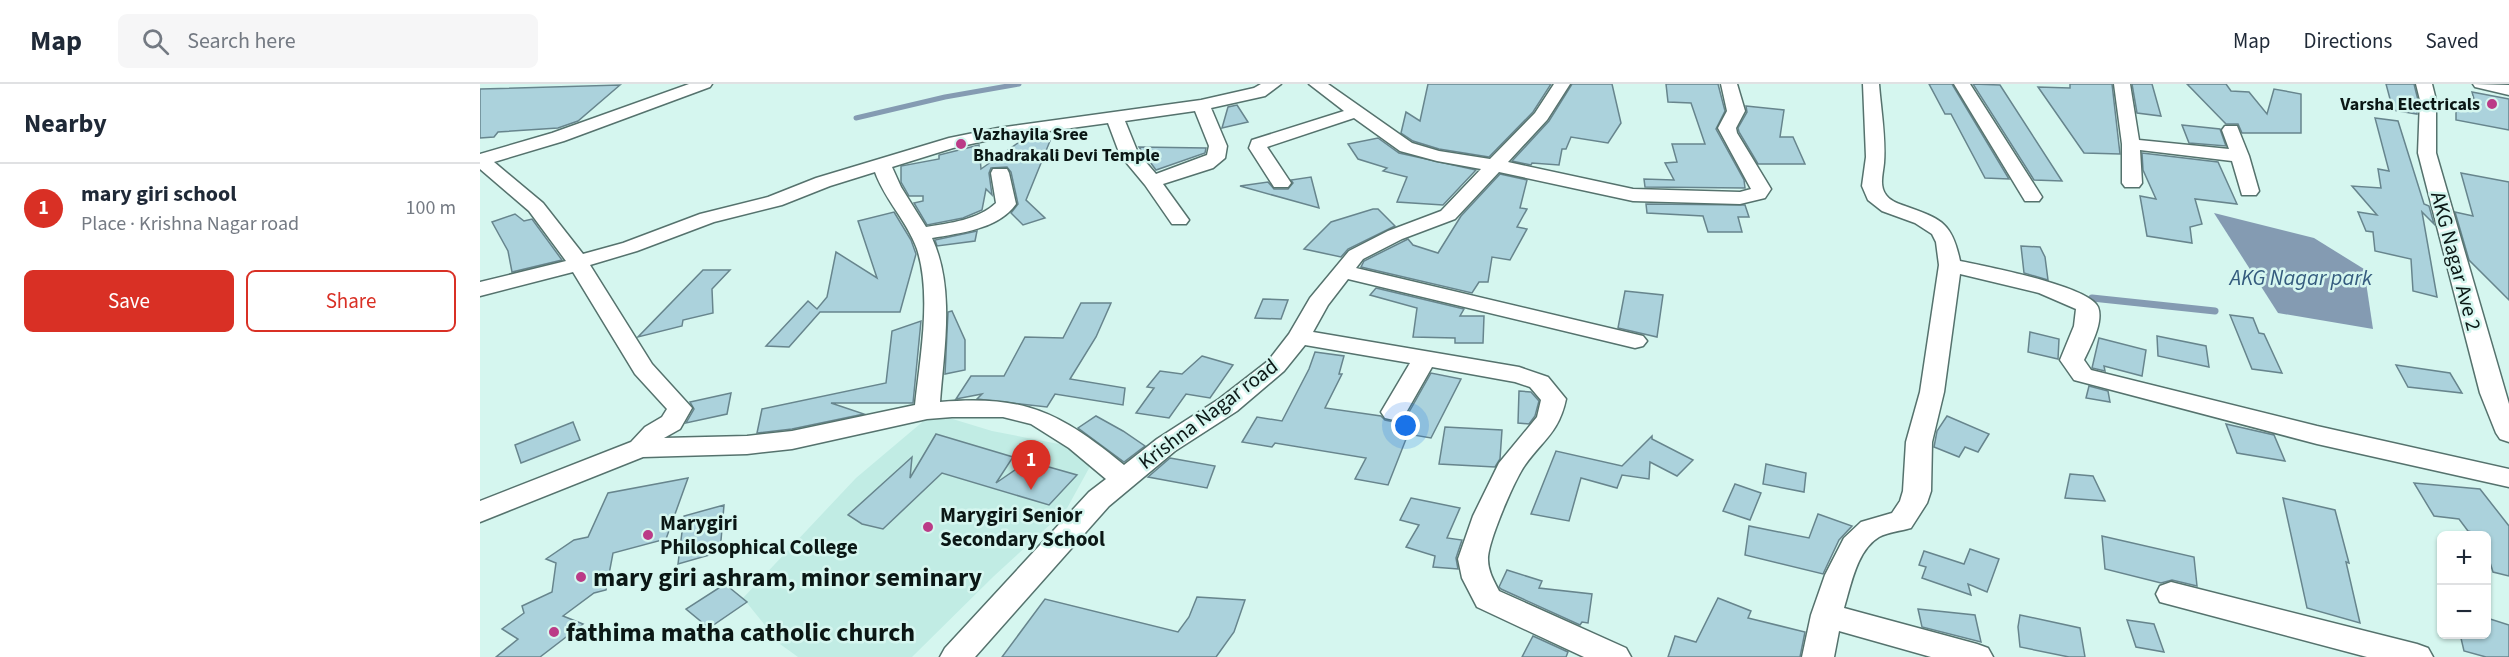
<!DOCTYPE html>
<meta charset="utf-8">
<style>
:root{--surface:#fff;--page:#f6f6f7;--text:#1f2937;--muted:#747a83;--line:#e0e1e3;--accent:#d93025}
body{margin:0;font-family:"Source Sans 3",sans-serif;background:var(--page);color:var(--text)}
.controls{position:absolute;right:18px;bottom:18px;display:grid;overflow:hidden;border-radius:9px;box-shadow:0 2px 4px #0004}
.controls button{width:54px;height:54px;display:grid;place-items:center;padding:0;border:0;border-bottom:2px solid var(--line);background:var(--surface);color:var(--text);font:30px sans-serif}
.you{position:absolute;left:926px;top:342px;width:21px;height:21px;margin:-15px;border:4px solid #fff;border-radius:50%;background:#1a73e8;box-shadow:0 0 0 9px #1a73e833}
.badge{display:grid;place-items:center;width:39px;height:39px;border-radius:50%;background:var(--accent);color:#fff;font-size:20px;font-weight:700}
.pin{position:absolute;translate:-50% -50px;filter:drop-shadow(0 2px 3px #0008)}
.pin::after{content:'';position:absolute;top:32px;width:21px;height:18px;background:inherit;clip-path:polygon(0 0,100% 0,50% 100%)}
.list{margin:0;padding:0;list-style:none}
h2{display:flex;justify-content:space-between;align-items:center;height:78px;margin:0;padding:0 24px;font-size:26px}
h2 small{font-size:20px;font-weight:400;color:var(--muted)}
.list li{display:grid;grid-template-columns:39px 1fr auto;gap:18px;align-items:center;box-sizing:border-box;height:90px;padding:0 24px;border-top:2px solid var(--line)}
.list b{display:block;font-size:22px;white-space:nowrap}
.list p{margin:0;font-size:20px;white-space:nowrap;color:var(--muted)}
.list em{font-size:20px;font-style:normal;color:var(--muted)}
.actions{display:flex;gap:12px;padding:18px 24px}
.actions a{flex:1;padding:14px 0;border:2px solid var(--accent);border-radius:9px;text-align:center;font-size:21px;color:var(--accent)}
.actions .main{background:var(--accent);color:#fff}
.icon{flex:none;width:33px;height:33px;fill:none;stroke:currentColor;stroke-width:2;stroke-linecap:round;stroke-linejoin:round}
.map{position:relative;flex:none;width:2029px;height:573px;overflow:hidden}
header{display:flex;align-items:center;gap:36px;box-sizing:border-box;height:84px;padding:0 30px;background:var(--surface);border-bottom:2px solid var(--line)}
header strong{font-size:28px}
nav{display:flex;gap:33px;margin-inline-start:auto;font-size:21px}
.search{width:420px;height:54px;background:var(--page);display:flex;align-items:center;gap:15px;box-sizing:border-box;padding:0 21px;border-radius:9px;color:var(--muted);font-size:22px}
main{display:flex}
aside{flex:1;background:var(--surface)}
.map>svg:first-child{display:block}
</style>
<header>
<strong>Map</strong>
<div class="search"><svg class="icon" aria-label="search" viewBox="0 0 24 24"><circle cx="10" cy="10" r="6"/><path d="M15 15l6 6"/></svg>Search here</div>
<nav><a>Map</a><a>Directions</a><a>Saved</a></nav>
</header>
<main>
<aside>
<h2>Nearby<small></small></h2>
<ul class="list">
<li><span class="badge">1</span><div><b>mary giri school</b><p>Place · Krishna Nagar road</p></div><em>100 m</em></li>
</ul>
<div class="actions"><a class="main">Save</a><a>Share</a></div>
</aside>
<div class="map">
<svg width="2029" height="573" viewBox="0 0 2029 573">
<rect width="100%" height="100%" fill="#d5f6ef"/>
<!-- built -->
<path fill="#c1ece4" d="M453,329l59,18 72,14 29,16 -27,49 -72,66 -82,81h-114l-18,-13 -37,-46 113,-120z"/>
<!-- water -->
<path fill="#849bb2" d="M1734,129l100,25 50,31 9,60 -95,-16z"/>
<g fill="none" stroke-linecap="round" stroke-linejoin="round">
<!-- stream-far1 -->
<path stroke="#849bb2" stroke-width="5" d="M376,34l89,-21 74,-13"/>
<!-- stream -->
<path stroke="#849bb2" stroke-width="7" d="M1612,214l123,13"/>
</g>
<!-- building -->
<g fill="#abd2dc" stroke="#67858d" stroke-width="1.5">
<path d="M948,0h123l-18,28 -44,45 -50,-8 -26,-8 -12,-8 5,-21 14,9z"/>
<path d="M1092,0h40l9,39 -13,20 -37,-6 -5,12h-4l-3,16 -27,-2 -1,2 -19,-4 37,-40z"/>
<path d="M1186,0h52l7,27 -9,18 28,51 1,8 -100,-1 -1,-8 30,1 -9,-17 12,-1 -5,-18h33l-14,-41 -23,-1z"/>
<path d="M1449,0h23l57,95 -24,-1 -34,-64h-6z"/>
<path d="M1493,0l27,1 62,96 -28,-1z"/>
<path d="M1590,0h42l8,70 -36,-1 -46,-66 32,1z"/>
<path d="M1652,0h20l9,32 -24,-3z"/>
<path d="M1707,0h39l5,7 18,1 18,22 7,-25 27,5v39h-59l-4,-9h-12z"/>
<path d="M1906,0h28l4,16 -1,14 -24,-4z"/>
<path d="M140,1l-42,36 -20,7 -60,4 -4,5 -14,1v-49z"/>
<path d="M1992,8l37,7v31l-53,-10v-18l20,4z"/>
<path d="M757,21l11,17 -26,6 6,-21z"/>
<path d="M1266,22l38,4 -4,27h13l12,27h-47l-19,-32 -1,-4 9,-16z"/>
<path d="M1895,34l23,3 26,83 5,2 5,18 -12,-12 15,85 -24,-6 -2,-32 -36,-8 -2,-19 -7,-1 -8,-19 19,3 -25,-29 29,2 -3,-19 11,2z"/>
<path d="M1702,41l38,4 6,17 -37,-3z"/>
<path d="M545,54l25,3 -24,59 19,18 -22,7 -12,-12 7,-9 -7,-32 -4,-5 -16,1 -2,5 3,22 -6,-6 -4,21 -19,8 -36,7 -13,-22 9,-2v-5h-14l-8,-14v-16l38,-7v-4l40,-10 2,24z"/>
<path d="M898,54l21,15 77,17 -33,35 -46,-3 10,-25 -24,-6 4,-3 -29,-9 -10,-15z"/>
<path d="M659,63l67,1 -1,5 -49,17z"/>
<path d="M1662,69l76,9 19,42 -42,-5 7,25 -12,3 2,16 -45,-7 -7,-40 16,3 -13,-29z"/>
<path d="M1981,89l48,9v118l-40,-40 -14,-48 18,4z"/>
<path d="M1020,90l27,6 -7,28 7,1 -10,18 10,2 -17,31 -18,-3 -4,25h-9l-7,11 -111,-26 3,-6 44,-22 5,6 25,8 23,-37z"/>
<path d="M831,93l8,31 -79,-22 28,-4 6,7h14l5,-6 -2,-3z"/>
<path d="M1166,120l99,1 4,12h-11l4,15h-34l-5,-16 -56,-3z"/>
<path d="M893,125h5l17,17 -47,23 -7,8 -37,-8 27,-27z"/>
<path d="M414,128l17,28 5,14 -16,58h-80l-31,35 -23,-1 42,-45 9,8 10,-12 9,-45 41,26 -19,-57z"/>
<path d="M35,130l9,7 8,-2 30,41 -50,12 -4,-21 -16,-29z"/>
<path d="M497,147l-2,10 -38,5 -2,-6z"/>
<path d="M1541,162l19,1 5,10 3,23 -24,-7z"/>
<path d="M223,186h27l-18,19 1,24 -30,7 -1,6 -44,11z"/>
<path d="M896,204l88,21 -4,7h24l-1,27h-28v-5l-42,-1 4,-29 -47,-13z"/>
<path d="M1145,207l38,4 -6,42 -39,-9z"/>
<path d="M783,215l25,1 -7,19 -26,-1z"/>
<path d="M601,219h30l-15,34 -26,42 55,9 -2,17 -68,-11 -8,13 -70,-8 5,-5 -26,5 15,-23h33l21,-39 38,1z"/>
<path d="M472,227l13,29v30l-20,4 3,-62z"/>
<path d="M1750,231l23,3 6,15 5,1 18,39 -30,-4z"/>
<path d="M441,237l-8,82h-82l33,11 -72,15 -35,4 5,-24 124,-26 6,-52z"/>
<path d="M1550,248l29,7 -1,20 -30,-7z"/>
<path d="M1677,252l49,10 3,21 -51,-11z"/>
<path d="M1619,254l47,12 -4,26 -38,-10 1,5 -13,-3z"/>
<path d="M835,268l29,4 -5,18h3l-17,34 56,8 4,4 9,2 11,-3 26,-46 30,6 -30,59 -23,-4 -20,51 -33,-6 11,-21 -91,-15 -3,4 -30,-5 15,-25 25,4 27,-52z"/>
<path d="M722,272l31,9 -23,33 -24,-4 -17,24 -33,-5 18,-25 -7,-1 13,-16 22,3z"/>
<path d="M1916,281l54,8 12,20 -54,-6z"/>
<path d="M1609,302l19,5 2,11 -24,-4z"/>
<path d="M1039,307l12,1 8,9 -4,15 -6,8 -11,-1z"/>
<path d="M251,309l-4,21 -41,9 8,-14 -4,-7z"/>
<path d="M616,332l27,15 22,15 -21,16 -46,-34z"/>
<path d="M1467,332l42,18 -11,18 -13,-5 -6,10 -25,-10 3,-16z"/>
<path d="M93,338l7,18 -59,23 -6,-18z"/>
<path d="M1746,340l48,11 11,26 -48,-8z"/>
<path d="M965,343l57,3 -2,29 -5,8 -56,-3z"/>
<path d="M456,350l77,23 -17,26 32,-22 49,14 -28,30 -107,-32 -59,56 -21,-5 -14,-9 64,-58 -2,21z"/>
<path d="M1172,352v3l41,21 -16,16 -27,-14 -1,17 -27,-4 -5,13 -36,-10 -12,43 -38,-7 25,-63 66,15z"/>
<path d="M690,374l45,8 -8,22 -59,-11z"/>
<path d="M1286,380l40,9 -2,19 -41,-8z"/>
<path d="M1590,390l23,2 12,25 -40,-3z"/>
<path d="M208,394l-22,61 -53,14 -7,37 -12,3 -31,23 20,8 -43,33h-44l22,-18 -16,-10 22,-16 -2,-7 30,-14 4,-29 -10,-4 28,-19 14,-3 20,-44z"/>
<path d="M1934,399l66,6 29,37v50l-16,-4 -6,-19v-17l-19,-5 -9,-12 -25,-3z"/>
<path d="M1255,400l26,9 -11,27 -27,-9z"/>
<path d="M931,414l49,10 -13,30 15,2 -6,18 2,11 -25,-2 2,-11 -29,-9 13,-22 -19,-5z"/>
<path d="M1803,414l52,12 14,53 -3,-1 14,61 -53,-15z"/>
<path d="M244,421l-4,47 -42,12 6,-48z"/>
<path d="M1338,430l34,12 -13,14 -16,34 -78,-19 4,-29 60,12z"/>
<path d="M1622,452l92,21 3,29 -25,-6 -11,3 -56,-14z"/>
<path d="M1490,465l29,10 -12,33 -19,-8 3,11 -49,-17 4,-11 -7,-2 5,-14 40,13z"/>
<path d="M1027,486l35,11 -3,7 53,6 -4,29 -6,-1 -2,3 -79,-36 -2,-2z"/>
<path d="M245,500l22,18 -38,26 -23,-19z"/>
<path d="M717,513l48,3 -11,32 -18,25h-214l43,-58 133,33 11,-15z"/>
<path d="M1238,514l33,13 -3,7 57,14 -5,25h-132l7,-21 21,6z"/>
<path d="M1438,525l57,6 6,27 -59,-15z"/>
<path d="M1540,531l60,13 5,29h-16l-49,-10 -2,-20z"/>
<path d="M2007,534l22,7v32h-23l-22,-6 -4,-17h27z"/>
<path d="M1647,536l27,4 10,28 -28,-5z"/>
<path d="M1053,552l35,16 -2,5h-44z"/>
</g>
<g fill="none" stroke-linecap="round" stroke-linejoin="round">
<!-- street casing -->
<g stroke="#55726d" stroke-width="3">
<g id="street">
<path d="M209,0h23l-2,3 -146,54 -70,21 49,41 40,51 40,-11 77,-29 68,-17 48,-19 133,-40 49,-10 203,-28 53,-12 7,-4h20l-16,12 -54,12 16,38 -2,12 -12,10 -50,16 26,36 -3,4h-14l-27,-39 -25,-30 -12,-32 -110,15 -45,10 -61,19 9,20 25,40c24,-4 52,-7 70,-24l-5,-30 2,-4h14l2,4 7,31c-18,25 -55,29 -84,34 23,50 12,111 8,164 85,-7 119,10 184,63l33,-26 62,-40 49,-38 21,-27 21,-36 39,-47 39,-20 53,-20 40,-42 -44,-8 -37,-10 -46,-33 -87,29 24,36 -3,4h-14l-25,-39 3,-8 92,-29 -35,-27h19l84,59 27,8 51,8 45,-46 19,-29h16l-23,36 -39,42 125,27 107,3 11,-3 -33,-61 9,-17 -6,-27h16l8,27 -9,17 1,5 34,56 -6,9 -25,6 -107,-3 -134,-29 -44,47 -53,20 -39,20 -7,9 287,68 4,5 -4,5 -8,2 -287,-69 -20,26 -15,27 206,35 29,10 18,22c-7,33 -22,40 -41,66 -10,14 -38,78 -37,95 0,11 6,21 11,31l127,57 5,9h-47l-107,-50 -15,-29 -4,-19 15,-43 26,-53 38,-46 4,-17 -11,-13 -15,-5 -83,-15 -29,51 -9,2 -9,-2 -4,-6 29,-49 -105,-18 -21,26 -47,40 -62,40 -66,55 -134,151h-35l5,-9 144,-156 17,-13 -37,-31 -38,-24 -28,-7h-51l-25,2 -135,30 -45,5 -104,3 -163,65v-21l151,-59 14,-15 17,-10 5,-8 -32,-35 -62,-102 -93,24v-14l86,-21 -37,-50 -49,-42v-15l72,-21zM715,27l14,35 -2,9 -51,19 -18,-21 -13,-32zM395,88c10,28 32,49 42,77 15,46 3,109 -2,156l-123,26 -45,5 -83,2 16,-9 12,-21 -40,-44 -62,-99 47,-14 77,-29 68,-17 48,-19z"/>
<path d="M1383,0h16c2,26 7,54 5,79 -1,11 -5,23 2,32 4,6 13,9 19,11 36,13 47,16 55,55 24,5 129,25 138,46 6,15 -8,40 -14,53l7,10 226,56 192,43v18l-192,-43 -243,-64 -14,-20 14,-34 2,-17 -37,-16 -79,-19 -16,118 -12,50 -1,49 -4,12 -16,25c-10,3 -23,4 -32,9 -22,13 -28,48 -35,71l133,36 11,4 5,9h-62l-92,-26 -5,26h-32l9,-42 14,-40 19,-37 17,-16 31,-9 8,-12 3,-10 3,-49 14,-50 19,-127 -3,-23 -4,-8 -17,-11 -33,-12 -14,-11 -6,-14 4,-29z"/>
<path d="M1474,0h16l72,113 -3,4h-14z"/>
<path d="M1634,0h16l9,56 90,9 -7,-19 3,-4h12l12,30 10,35 -3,4h-14l-10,-34 -92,-11 2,33 -3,4h-14l-3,-4v-39z"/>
<path d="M1936,0h16l4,16v53l73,251v38l-9,-3 -4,-6 -16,-40 -62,-240 2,-53z"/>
<path d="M1993,0l36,1v10l-34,-8z"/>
<path d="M1691,498l246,62 11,4 5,9h-66l-207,-55 -4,-8 4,-8z"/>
</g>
</g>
<!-- street -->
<use href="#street" fill="#fff" fill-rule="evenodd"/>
</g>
<!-- markers -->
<g fill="#bb3b87" stroke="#d5f6ef" stroke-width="2">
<circle cx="2012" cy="20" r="6"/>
<circle cx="481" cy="60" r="6"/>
<circle cx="448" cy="443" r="6"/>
<circle cx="168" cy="451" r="6"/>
<circle cx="101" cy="493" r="6"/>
<circle cx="74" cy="548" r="6"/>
</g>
<g text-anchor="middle" stroke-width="5" stroke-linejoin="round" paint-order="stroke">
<!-- far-poi labels -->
<g font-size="18" font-weight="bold" fill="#0b1715" stroke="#d5f6ef" text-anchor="end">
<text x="2000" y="26">Varsha Electricals</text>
<text x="493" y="56" text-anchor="start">Vazhayila Sree<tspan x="493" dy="21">Bhadrakali Devi Temple</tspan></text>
</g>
<!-- street labels -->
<g font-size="21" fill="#0b1715" stroke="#d5f6ef">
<text transform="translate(1976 177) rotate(75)" y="7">AKG Nagar Ave 2</text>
<text transform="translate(728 330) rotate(-37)" y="7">Krishna Nagar road</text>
</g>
<!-- poi labels -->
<g font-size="21" font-weight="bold" fill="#0b1715" stroke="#d5f6ef" text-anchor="start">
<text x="460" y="438">Marygiri Senior<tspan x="460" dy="24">Secondary School</tspan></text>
<text x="180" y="446">Marygiri<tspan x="180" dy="24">Philosophical College</tspan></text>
</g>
<!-- water labels -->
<g font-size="22" font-style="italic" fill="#345b7e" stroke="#d5f6ef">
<text x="1821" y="201">AKG Nagar park</text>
</g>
<!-- near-poi labels -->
<g font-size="26" font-weight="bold" fill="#0b1715" stroke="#d5f6ef" text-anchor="start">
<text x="113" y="502">mary giri ashram, minor seminary</text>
<text x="86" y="557">fathima matha catholic church</text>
</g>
</g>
</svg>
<div class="controls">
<button>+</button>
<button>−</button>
</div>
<div class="you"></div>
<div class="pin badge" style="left:551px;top:406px">1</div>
</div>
</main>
